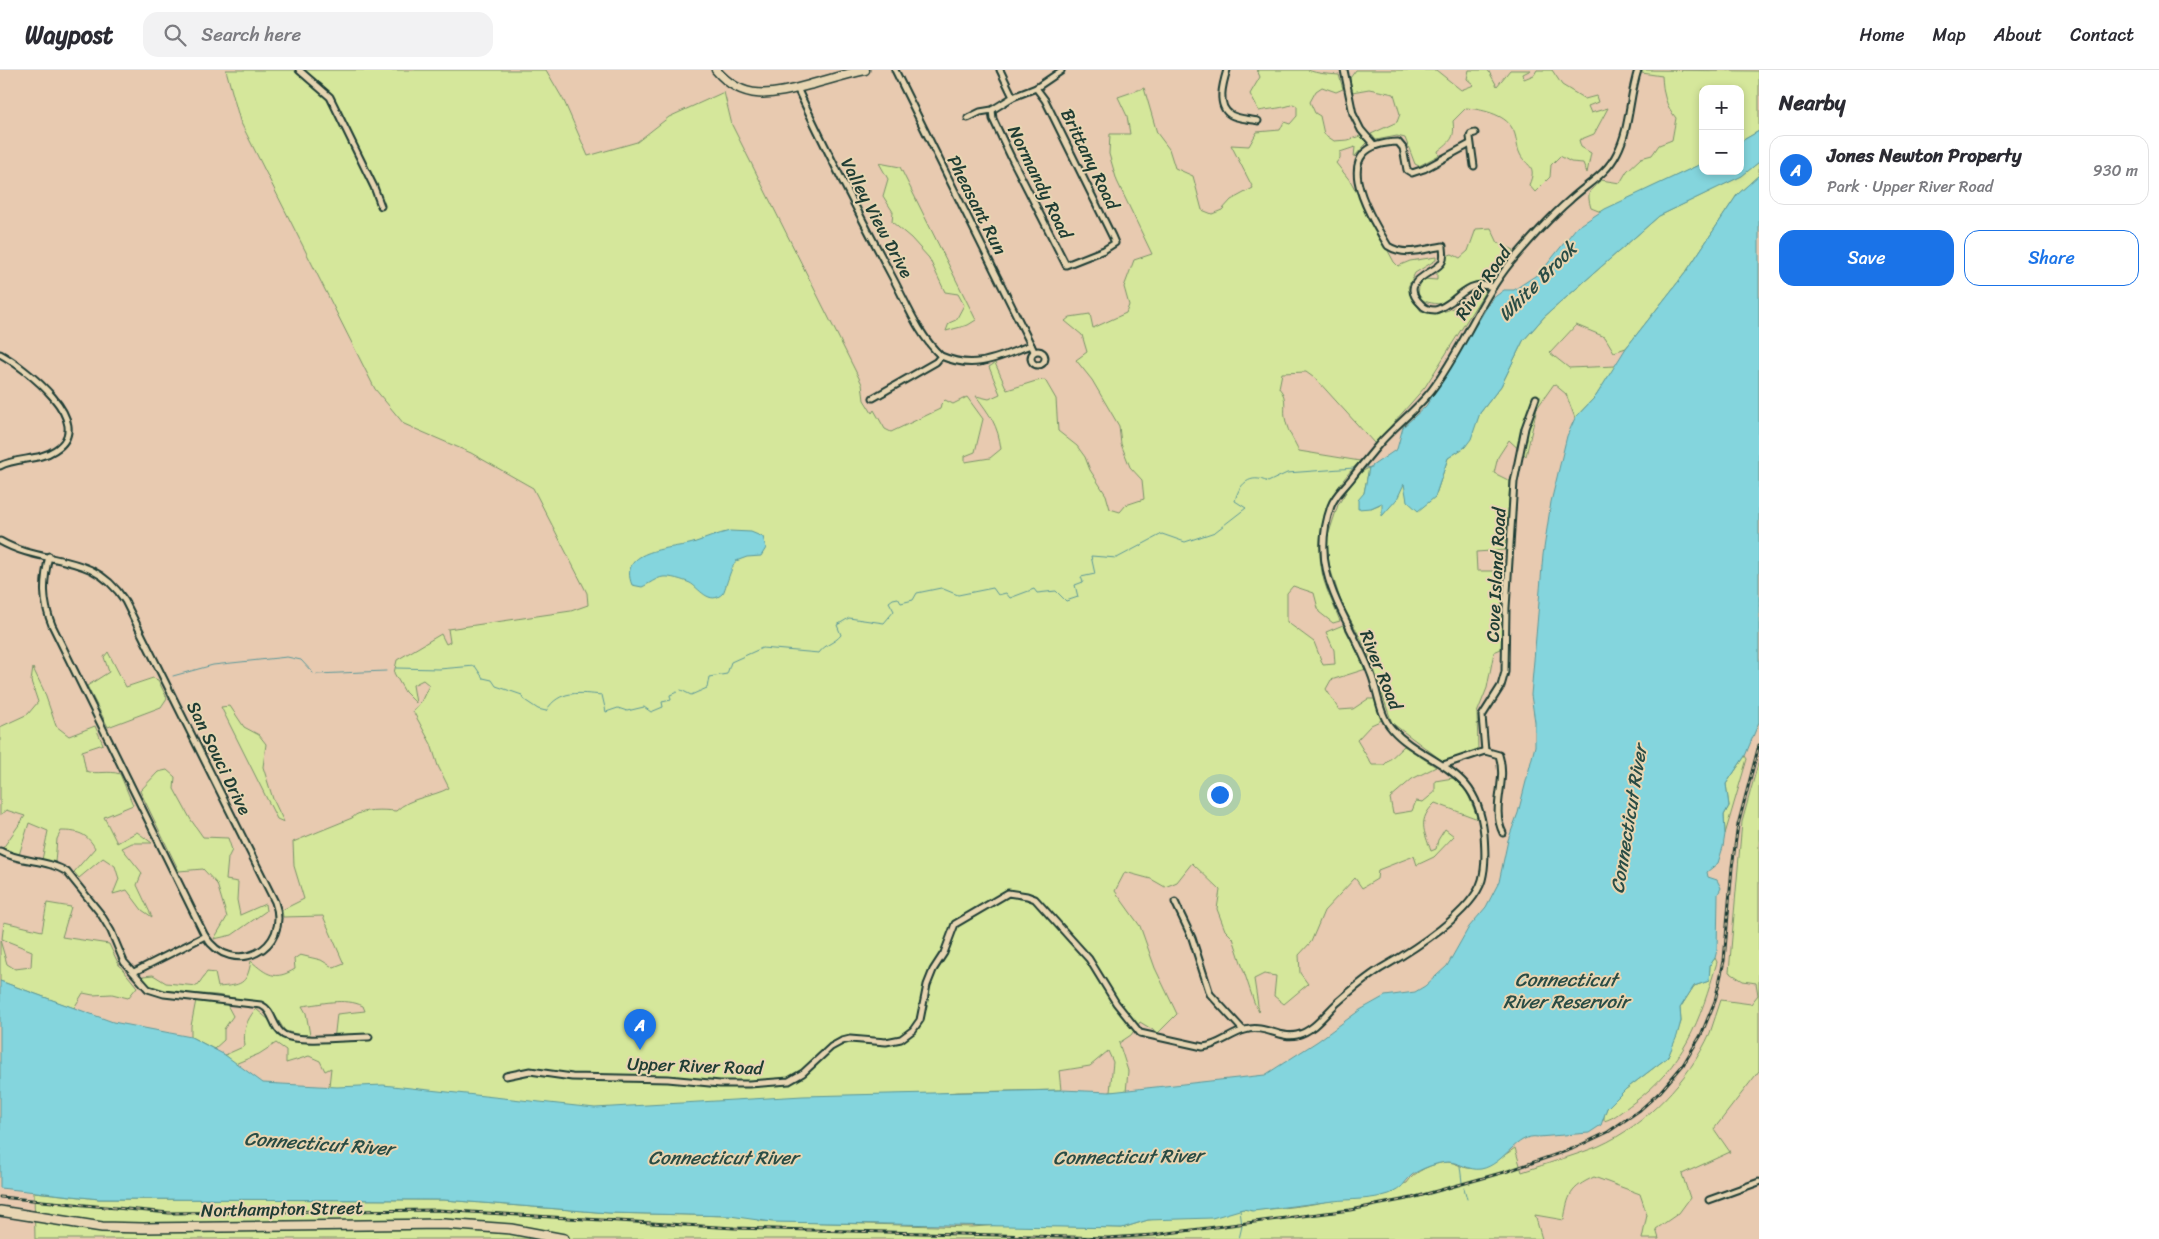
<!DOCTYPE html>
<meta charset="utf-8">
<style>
:root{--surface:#fff;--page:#f2f2f3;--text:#2b2b33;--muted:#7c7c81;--line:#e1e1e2;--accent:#1a73e8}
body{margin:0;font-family:Sriracha,sans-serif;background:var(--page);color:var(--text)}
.controls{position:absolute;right:15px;top:15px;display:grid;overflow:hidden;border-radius:10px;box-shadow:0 2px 8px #0003}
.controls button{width:45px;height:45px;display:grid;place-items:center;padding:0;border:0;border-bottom:1px solid var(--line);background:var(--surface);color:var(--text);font:25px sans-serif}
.you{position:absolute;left:1219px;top:724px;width:18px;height:18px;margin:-12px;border:4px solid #fff;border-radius:50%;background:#1a73e8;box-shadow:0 0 0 8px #1a73e833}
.badge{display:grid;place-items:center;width:32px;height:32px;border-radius:50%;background:var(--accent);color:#fff;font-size:16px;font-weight:700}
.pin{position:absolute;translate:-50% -41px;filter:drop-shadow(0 1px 2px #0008)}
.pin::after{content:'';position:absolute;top:26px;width:18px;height:15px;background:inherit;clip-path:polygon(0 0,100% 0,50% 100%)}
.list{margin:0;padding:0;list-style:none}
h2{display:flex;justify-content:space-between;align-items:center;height:65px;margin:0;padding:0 20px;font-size:21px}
h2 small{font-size:16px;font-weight:400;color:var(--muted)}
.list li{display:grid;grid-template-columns:32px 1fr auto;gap:15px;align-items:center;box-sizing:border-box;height:70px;margin:0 10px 10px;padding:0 10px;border:1px solid var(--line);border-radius:15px}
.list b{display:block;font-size:19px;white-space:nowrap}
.list p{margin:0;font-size:16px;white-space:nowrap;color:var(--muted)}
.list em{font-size:16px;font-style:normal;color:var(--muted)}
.actions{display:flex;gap:10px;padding:15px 20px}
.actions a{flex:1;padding:11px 0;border:1px solid var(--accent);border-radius:15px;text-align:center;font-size:18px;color:var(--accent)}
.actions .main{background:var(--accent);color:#fff}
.icon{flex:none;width:28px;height:28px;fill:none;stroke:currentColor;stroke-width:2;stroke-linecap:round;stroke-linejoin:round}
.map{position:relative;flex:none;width:1759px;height:1169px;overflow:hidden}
header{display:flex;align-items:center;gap:30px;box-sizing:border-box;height:70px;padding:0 25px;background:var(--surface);border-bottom:1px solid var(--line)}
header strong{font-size:24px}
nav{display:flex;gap:28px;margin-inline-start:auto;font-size:18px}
.search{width:350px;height:45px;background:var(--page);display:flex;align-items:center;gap:12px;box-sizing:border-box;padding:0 18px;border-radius:15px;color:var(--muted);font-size:19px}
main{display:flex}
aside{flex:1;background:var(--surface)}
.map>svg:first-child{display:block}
</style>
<header>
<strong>Waypost</strong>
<div class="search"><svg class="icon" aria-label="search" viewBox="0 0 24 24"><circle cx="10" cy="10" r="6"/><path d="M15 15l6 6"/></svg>Search here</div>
<nav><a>Home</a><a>Map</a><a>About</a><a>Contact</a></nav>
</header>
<main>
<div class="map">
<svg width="1759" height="1169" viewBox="0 0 1759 1169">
<rect width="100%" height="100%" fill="#e8cab0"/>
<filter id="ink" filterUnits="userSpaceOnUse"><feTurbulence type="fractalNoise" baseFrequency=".02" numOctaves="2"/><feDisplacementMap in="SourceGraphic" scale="10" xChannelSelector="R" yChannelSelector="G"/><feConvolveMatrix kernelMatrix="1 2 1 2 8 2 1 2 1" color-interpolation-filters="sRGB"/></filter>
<g filter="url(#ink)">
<!-- green -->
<g fill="#d5e79b" stroke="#7a9268">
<path d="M226,0h320l18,31 24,55 49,-14 32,-25 55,-25 8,33 130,259 2,16 8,13 2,-3 11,19 6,3 49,-23 1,-5 4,-4 8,4 14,-7 16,22 -8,33 -10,4v6l25,-4 11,-9c-3,-24 -11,-34 -25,-53l13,3 11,-5 -11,-27 6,-4 12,27 29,-9 9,-1 11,19 2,32 19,15 8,11 5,13 16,25 4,14 10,3 6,-7 18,-6 -2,-19 -12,-13 -9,-23 -2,-18 -27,-46 -16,-20 11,-8 -5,-17 -17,-14 5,-4 20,-3 3,14 33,-15 3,-8 -5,-18 10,-27 18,-6 -35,-73 -8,-27 1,-20h20l-3,-18 -9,-19 26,-9 13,45 12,16 6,19 18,8 9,34 10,4 10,-4 9,-10 22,-12 -22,-43 18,1 8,-14 23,-2 4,-8 6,2 7,-8v-10l-4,-2c-7,4 -25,5 -34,7l-9,-17 10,-17 -3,-7h51c10,4 20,4 31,5l4,14 -7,3 -14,-5 -6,4 -6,11 5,11 5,3 4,18 10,7 14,-1 12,-4 7,7 -13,14 1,-10 -15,5v6l-4,5 15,19 43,80 4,4 12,-5 26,-4v3l-21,13 -7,14 5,13 8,11c7,1 14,2 20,1 18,-2 27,-21 45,-22l-61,97 -50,57 -58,-64 -11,-8 -24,1 -3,15c10,11 3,21 7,34 2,10 9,20 13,29l61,10c-34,33 -48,73 -36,120 4,13 11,27 16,40l-7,2 -14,-11 -5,-19 -21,-7 -6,7v29l27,20 9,23 12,-1 -1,-14 -8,-18 17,-7 23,44 -35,11 -5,9 13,21 14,-1 15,-10h7l7,21 -11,5 -14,15 15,25h12l20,-19 32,21 -24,12 -22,19 3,16 19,-3 4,-10 7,1 12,-10v-11l18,-3 14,14 11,27 -43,-16c-18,17 -11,28 -4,48l5,-2 2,-9 7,-11 9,7 -20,21 -17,8 -3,-9 -36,14 -1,9 -15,9 -7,-10 -31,33 -13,31 -12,13 1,18 8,11 -24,20 -10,-8 2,-20 -12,-2 -10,5 5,33 -5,-10 -21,-64 -8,-8 -8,-21 3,-19 -28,-27 -15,19 -12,5 -14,-8 -26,-7 -10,19 25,35 15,42 22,46 -19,19 -18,-11 -9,13 -12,8 9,28 -2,21h-16l3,-30 -5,-11 -18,15 -31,5 2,19 -103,2 -398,29 -232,-26 3,-27 -6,3 -5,-10 -11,-5 -23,7v-13l-10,-7 -17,11 -24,10 -10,-9 20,-9c-2,-15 1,-26 11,-37l13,11 10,15 28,8 27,-2 3,-27 28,-3 -2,-5c-18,-9 -42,-2 -61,0l4,7 4,22h-10l-15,-4 -15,-24 -12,-5 -42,-7 -44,-3 -19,-3 -10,-7v-6l10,-1 13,8 31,3 10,-14 8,1 3,14c23,-2 29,-2 33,-26 16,14 24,20 44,8l-1,-10 6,-4 21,5 13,8 10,-4 -21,-48 -40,1 -1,-7 22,-11 -10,-33 -1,-24 59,-24c9,-10 31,-8 44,-7 14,-14 37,-14 53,-23l-11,-22 -7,-22 -18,-33 8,-9 8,-17 -6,-5 -10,5 3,18 -11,-11 -11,-19 3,-13 44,-26 5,10 4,-2 -2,-13 123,-18 17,-6 -1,-12 -54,-105 -62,-35 -67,-29 -29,-35 -135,-268z"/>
<path d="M1356,0h80l25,20 13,-5 -7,-6 2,-9h19l9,16 13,-16h21l-8,4 1,5 10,-4 3,-5h15l10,15 23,14 11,-3 2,6 -10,4 3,7 17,-5 -14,26 -15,6 2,7 10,6 -4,20 -4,-10 -12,-1 -11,-6 -9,9 -1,12 -15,15 -6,-7c9,-21 -3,-18 -9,-31 -4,-8 -3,-19 -8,-26 -7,-14 -32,-19 -46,-20l-13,13c2,17 -1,19 -15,30l1,4 -20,11 -4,-2 -10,-26 -8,-2 -21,4 -5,-6 26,-12 3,-8 -6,-20 -25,-5 -17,3 -2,-14z"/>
<path d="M1642,0l117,1v60l-19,11v-53h-37v74l-102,49 -10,-4c-5,-17 -1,-17 10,-28l19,3 7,-12 14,-13 11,-3 7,-10 13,-5 4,-22c-11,-13 -13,-26 -14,-42l-20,-3z"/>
<path d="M1759,92v13l-22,20 -51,77 -60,76 -12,4 -9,-15 -29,-12 -26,28 19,15 47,-2 -20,30 -21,22 -9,-24 -12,-10 -17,24 -11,48 -17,-16 -11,17 -4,16 16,8 -4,69 -30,2 1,19h28l-4,78 -7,3 -7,36 -10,25 1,36 -34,13 -52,-39 -25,-73 -26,-48 -12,-37 -2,-26 11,-34 19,-31 12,-6 -5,25 7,15 12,-5v12l21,-32 31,14 13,-39 17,-11 15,-34 21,-27 22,-45 21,-24 115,-101 82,-40z"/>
<path d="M879,93l21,4 76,153 -8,5 -22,6 3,-8 7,-3 8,-15 -6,-11 -13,-2 -16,-34 -18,-20 -19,-16 1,-10 -10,-16 5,-17z"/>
<path d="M1491,158l7,15 16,7 -22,31c-25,0 -33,9 -51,23 -19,-1 -29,-6 -18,-25l14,1v-8l8,-8 1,-8 6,-2 8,4 8,-7 8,-22z"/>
<path d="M108,582l18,35 27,-9 5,2 9,18 -6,9 -53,20 -21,-41 22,-14 -5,-15z"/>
<path d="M33,598l11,23 12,35 13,10 26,-10 8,18 -21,7 4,20c12,4 22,-1 34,3l13,31 -29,12 13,26 20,-11 15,11h-20l-10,5 20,25 -5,12 15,32 -10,-7 -15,-20 -14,4 6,-15 -4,-13 -12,-8 -24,20 -5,-6 21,-24c-8,-15 -18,-17 -34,-17l-4,8 -2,23 -13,-2 6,-29 -19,-8 -10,32 -16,-7 22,-32 -19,-6 -6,5v-88l28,-13 10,-12 -7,-21z"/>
<path d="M230,636l14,21 15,8 7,9 -3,23 10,32 11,23 -7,-3 -56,-112z"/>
<path d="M1745,686l2,3 -22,75 -1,-19 5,-9 -3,-22z"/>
<path d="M1759,690v311l-45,58 16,23 -48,22 8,24 -11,15 -23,16 3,10h-17l5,-24 -7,-21 -46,-17c-24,11 -26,18 -30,43l-29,-5 7,24h-1507l-1,-47 65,7 345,1 165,13 121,3 25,2 5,3 212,6 28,-2 122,3 26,-8 95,-11c13,2 26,0 39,-1 43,-4 84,-15 125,-25 7,-12 27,-20 40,-21 9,0 18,8 26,6 14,-2 31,-12 42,-20l7,24c26,-9 52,-16 77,-26 47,-21 90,-66 111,-113 4,-11 7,-22 11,-33l30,4 7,-9 -2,-12 -13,-2 -14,-9 13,-150z"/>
<path d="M167,700l8,7 -1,12 17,31 12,17 25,1 4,12 -4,8 -2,22 12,2 -1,18 3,15 25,-11 1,7 -34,24 -18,4 13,-22 -10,-33 -14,-15 -24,2 -39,-80 18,-19z"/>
<path d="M47,833l24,4 -9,30 47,7 10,21 18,22 -9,11 -16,-4 -19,1 -10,-2 -9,15 -74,-27v-41l7,24 8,5 16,-2 1,-16 -30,-12 2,-17 38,9z"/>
<path d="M1715,888l2,4c-17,59 -33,104 -84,141 -10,7 -18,15 -29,18v-7l3,-6 19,-19 42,-32 13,-35 -1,-14 14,-22 15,-5 1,-16z"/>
<path d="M196,930l30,3 7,13 -9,13v11l-10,9 -23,-12v-11z"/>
</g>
<!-- water -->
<g fill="#84d5dd" stroke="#5c9899">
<path d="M1759,61v31l-17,14 -83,40 -115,101 -21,24 -22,45 -21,27 -9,26 -6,8 -17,11 -13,39 -17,14 -11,-10 -3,-17 -7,15 -15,17v-13l-11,5 -13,1v-9l6,-7 5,-25 28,-19 6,-22 23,-21 66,-107 12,-9h10l27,-18 35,-44 29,-19 98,-46v8h37v-29z"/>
<path d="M1759,105v547l-14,34 -19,28 3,22 -5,9 1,19 -2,13 -5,16 -11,9 1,5 9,3 4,8 -3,6 -1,56 -2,8 -5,7 -1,16 -15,5 -14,22 1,13 -4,15 -9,21 -42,32 -19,19 -6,17 -12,8 -51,4c-22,-4 -34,28 -57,32 -12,2 -22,-7 -33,-7 -10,0 -28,7 -36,13 -10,9 -8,13 -23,19 -18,6 -38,5 -56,7 -27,3 -53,7 -80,10l-10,-2 -31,9 -64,2 -26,8 -350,-6 -42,-6 -121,-3 -165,-13 -345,-1 -99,-11v-207l113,41 78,15 34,18 38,28 74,4 46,-2 212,23 208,-12 258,-6 49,2 155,-17 53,-34 42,-31 25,-14 30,-4 10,-6 22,-20 22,-39 17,-20 13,-25 9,-42 10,-27 17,-67v-24l-4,-27 12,-140 8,-53 16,-66 8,-18 21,-22 30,-48 60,-76 51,-77z"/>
<path d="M730,461l21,1 12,5 3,11 -5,8 -14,1 -11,4c-6,8 -11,30 -13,32 -13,14 -25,-6 -33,-10 -7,-3 -20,-7 -27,-6 -7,1 -14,7 -21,10l-10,-2c-15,-37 42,-36 61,-42 12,-4 24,-9 37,-12z"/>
</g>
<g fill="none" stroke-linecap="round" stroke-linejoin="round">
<!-- stream -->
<g stroke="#5c9899" stroke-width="1">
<path d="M1365,398l7,-1"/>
<path d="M396,598l43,1 36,-3 8,12 9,2 4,6 26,9 1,4 15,10 8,2c13,-22 34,-18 56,-16l4,17 12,-4 9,3 17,-4 7,5 12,-5 -1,-5 9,-2 -1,-5 7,-3"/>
<path d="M317,604l69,-3"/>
<path d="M173,606l40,-11 74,-8 14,3 12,13"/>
<path d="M681,620l10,5 16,-7 2,-11 18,-3 4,-12 31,-14 57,5c6,-9 16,-10 22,-18l-4,-10 12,-7 35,5 10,-12 -5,-9 4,-3 5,-1 3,5 12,-3 4,-7 24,-5 17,7 35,-7 5,7 8,-2 4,5 24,-9 3,4 19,-2 10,10 12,-4 -3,-12 8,-3 -2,-5 14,-3 -4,-18 26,2 45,-24 23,8 30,-10 31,-24 -11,-7c4,-17 15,-28 33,-19l19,-9 67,-5"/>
<path d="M1460,1096l2,16"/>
<path d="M1464,1118l3,11"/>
<path d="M1239,1169l3,-13 -2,-16"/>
</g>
<!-- street casing -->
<g stroke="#1f3d34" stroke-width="9">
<g id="street">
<path d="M299,0l31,27 44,90 7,19"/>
<path d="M895,0l139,281"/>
<path d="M1000,0l13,27"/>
<path d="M1227,0c-4,13 -11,36 4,45 7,4 19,4 27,6"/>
<path d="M1344,0l9,44 8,16 13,15"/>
<path d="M797,18c31,66 64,130 98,194 13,25 25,55 46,74"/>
<path d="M992,40l1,9 18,38 55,108 38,-15 11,-7 -3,-7 -67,-136 -9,-12"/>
<path d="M968,48l12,-6 12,-2 21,-13 23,-9 25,-17"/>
<path d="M1470,74l-46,25 -12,4 -5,-3 -4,-22 -5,-6c-72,2 -31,69 -10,104 17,11 36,3 55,0 0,5 2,11 -1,16 -5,11 -46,18 -21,42 3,4 8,6 14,6 6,-1 12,-6 17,-9 13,-11 23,-20 41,-14"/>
<path d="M1474,96l-4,-29 1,-3 4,-1"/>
<circle cx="1038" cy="288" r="7"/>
<path d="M0,284c24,13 98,69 55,96 -16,11 -38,7 -55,16"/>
<path d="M873,328l63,-36 5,-6c35,15 57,1 90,-11"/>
<path d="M0,471c46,26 92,9 125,60l150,301c17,47 -43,77 -70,34l-153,-311c-10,-24 -9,-44 -3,-69"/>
<path d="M1485,681l-3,-35 19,-30 4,-14 1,-64 8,-126 11,-54 11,-30"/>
<path d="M1443,695l42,-14 14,4c9,27 -9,52 4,78"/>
<path d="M0,781c21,12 47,8 67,21l33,41 11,18 13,31 24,27 16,5 97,11c13,6 11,23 23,30 15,8 66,2 85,2"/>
<path d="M1175,832l17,36 18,56 33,36"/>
<path d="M134,902l71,-36"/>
<path d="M506,1006l24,-5 42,6 96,2 52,5h29l40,-3 14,-8 28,-26 11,-6 8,-2 36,3 15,-3 12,-9 7,-10 7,-35 6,-15 11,-17 11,-29 53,-31 19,3 8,3 54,60 27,44 24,30 63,14c15,-1 27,-13 42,-17 20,-6 34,9 52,5 17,-4 28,-21 41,-33 15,-13 29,-26 47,-36 28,-16 88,-54 97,-86 4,-15 3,-31 2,-46 -2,-18 -7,-36 -18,-49 -21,-24 -54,-33 -74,-56 -13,-14 -14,-38 -21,-55 -23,-60 -64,-100 -40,-168 4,-11 13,-18 20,-27 9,-12 19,-24 29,-36 16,-18 36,-33 51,-52 31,-40 48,-90 80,-129 19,-22 38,-44 60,-63 16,-15 36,-25 46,-46 13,-24 12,-56 21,-83"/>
<path d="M1709,1130l50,-18"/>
</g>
</g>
<!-- secondary casing -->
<g stroke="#1f3d34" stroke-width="11">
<path id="secondary" d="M716,0c27,32 56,25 93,15 19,-5 37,-11 56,-15"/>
</g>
<!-- primary casing -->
<g stroke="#1f3d34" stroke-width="12">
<path id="primary" d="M0,1141l102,16 41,1 301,-4 67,5 53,10"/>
</g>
<!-- street -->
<use href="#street" stroke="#e7d5b2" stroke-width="5"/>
<!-- secondary -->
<use href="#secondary" stroke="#e7d5b2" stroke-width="8"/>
<!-- primary -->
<use href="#primary" stroke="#e7d5b2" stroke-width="9"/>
<!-- rail casing -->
<g stroke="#1f3d34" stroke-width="3">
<path id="rail" d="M0,1127l169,16 268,-3 297,18 374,10 45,-3 117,-15 80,-10 62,-12 96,-27 64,-22 36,-17 32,-22 20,-18 23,-27 18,-30 14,-34 9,-40 8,-94 6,-42 21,-80"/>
</g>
<!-- rail -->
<use href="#rail" stroke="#e7d5b2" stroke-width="1" stroke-dasharray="4" stroke-linecap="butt"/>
</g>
</g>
<g text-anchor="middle" stroke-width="4" stroke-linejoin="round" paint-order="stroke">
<!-- street labels -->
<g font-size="18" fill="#1f3d34" stroke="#e7d5b2">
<text transform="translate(1090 89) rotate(64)" y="6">Brittany Road</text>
<text transform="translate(1040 112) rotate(64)" y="6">Normandy Road</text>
<text transform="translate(977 135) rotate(63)" y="6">Pheasant Run</text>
<text transform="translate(877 148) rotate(62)" y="6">Valley View Drive</text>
<text transform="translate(1483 213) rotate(-56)" y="6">River Road</text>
<text transform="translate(1496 505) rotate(-87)" y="6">Cove Island Road</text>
<text transform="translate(1381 600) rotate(68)" y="6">River Road</text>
<text transform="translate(219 688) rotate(64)" y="6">San Souci Drive</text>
<text transform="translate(695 996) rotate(2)" y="6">Upper River Road</text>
<text transform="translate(282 1139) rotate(-1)" y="6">Northampton Street</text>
</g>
<!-- water labels -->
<g font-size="19" font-style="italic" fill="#294c45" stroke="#e7d5b2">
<text transform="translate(1537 211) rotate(-45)" y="7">White Brook</text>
<text transform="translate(1628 749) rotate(-81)" y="7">Connecticut River</text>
<text x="1566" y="916">Connecticut<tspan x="1566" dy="22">River Reservoir</tspan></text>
<text transform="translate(319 1073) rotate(4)" y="7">Connecticut River</text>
<text transform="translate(1128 1086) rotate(-1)" y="7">Connecticut River</text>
<text x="723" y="1094">Connecticut River</text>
</g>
</g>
</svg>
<div class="controls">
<button>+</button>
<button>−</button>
</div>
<div class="you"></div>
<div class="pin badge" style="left:640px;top:980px">A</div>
</div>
<aside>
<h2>Nearby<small></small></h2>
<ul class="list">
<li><span class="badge">A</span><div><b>Jones Newton Property</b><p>Park · Upper River Road</p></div><em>930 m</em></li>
</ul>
<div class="actions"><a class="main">Save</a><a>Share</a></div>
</aside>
</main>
